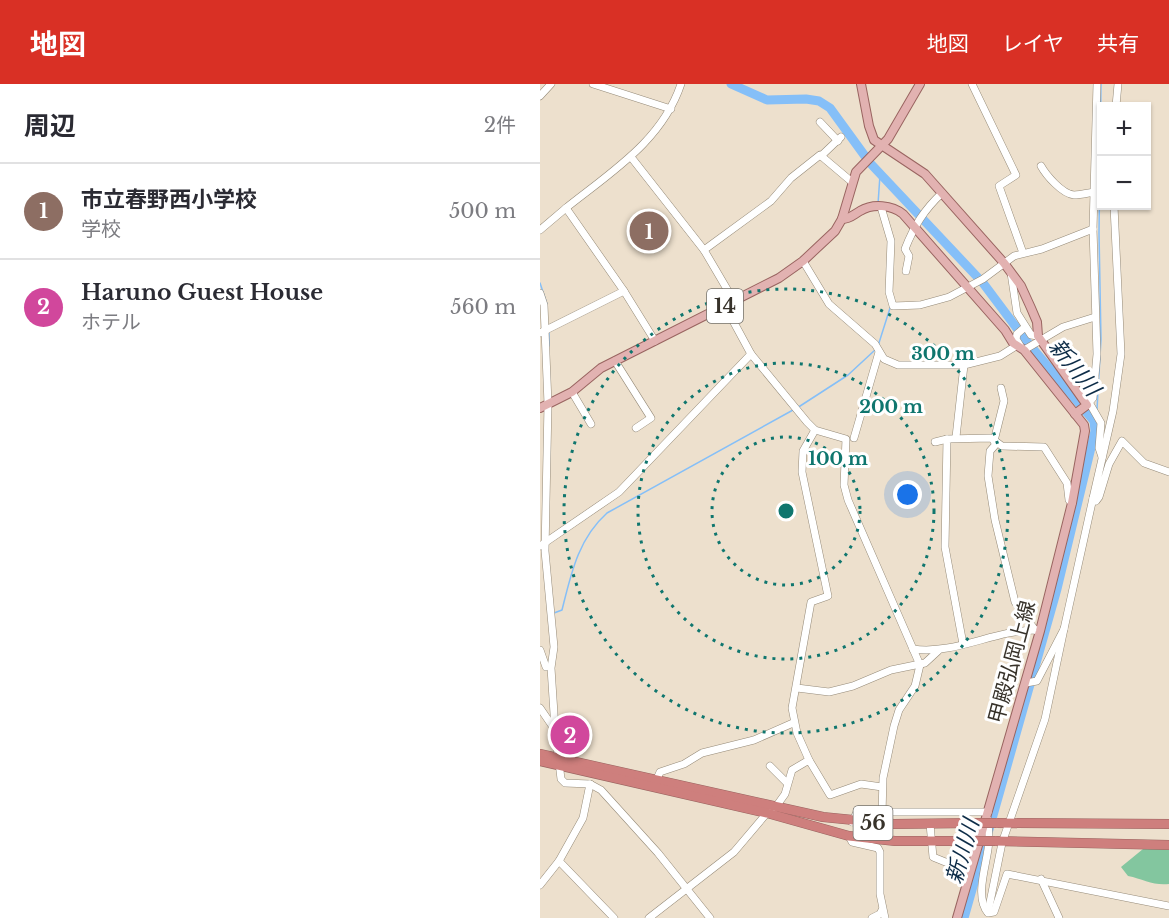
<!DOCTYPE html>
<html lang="ja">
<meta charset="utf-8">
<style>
:root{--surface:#fff;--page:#f7f7f7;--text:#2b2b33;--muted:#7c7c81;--line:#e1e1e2;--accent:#d93025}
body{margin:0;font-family:"Libre Baskerville","Noto Sans JP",serif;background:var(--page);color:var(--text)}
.controls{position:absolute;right:18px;top:18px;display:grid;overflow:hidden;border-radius:0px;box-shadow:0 2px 4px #0004}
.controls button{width:54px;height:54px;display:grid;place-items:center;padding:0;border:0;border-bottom:2px solid var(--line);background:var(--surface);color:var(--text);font:30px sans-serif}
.you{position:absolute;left:368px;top:411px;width:21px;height:21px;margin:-15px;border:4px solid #fff;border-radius:50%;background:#1a73e8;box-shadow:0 0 0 9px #1a73e833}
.badge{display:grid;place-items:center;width:39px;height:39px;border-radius:50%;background:var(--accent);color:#fff;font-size:20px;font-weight:700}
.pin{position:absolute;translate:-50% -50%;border:3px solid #fff;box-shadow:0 2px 6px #0006}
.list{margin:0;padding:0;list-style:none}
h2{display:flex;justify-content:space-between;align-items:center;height:78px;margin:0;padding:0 24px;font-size:26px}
h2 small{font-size:20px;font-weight:400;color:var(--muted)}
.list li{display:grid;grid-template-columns:39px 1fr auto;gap:18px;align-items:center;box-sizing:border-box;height:96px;padding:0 24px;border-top:2px solid var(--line)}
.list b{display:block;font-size:22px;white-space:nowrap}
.list p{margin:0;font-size:20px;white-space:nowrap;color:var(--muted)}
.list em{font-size:20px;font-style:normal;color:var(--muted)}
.map{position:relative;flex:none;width:629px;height:834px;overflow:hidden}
header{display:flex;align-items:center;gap:36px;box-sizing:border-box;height:84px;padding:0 30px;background:var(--accent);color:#fff}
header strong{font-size:28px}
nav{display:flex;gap:33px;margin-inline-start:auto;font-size:21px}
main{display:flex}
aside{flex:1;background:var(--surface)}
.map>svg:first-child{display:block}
</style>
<header>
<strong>地図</strong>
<nav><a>地図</a><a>レイヤ</a><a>共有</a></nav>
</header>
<main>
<aside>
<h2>周辺<small>2件</small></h2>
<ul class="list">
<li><span class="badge" style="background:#8d6e63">1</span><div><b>市立春野西小学校</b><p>学校</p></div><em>500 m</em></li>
<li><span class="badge" style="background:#d1479c">2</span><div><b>Haruno Guest House</b><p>ホテル</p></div><em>560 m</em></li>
</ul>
</aside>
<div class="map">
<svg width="629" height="834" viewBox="0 0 629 834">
<rect width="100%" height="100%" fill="#ede0cd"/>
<!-- green -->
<path fill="#83c69f" d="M603,765h26v35c-15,2 -26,-5 -41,-8l-7,-9z"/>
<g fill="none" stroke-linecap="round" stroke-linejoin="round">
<!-- stream -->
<g stroke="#85bff8" stroke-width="1.5">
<path d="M338,120l2,-29"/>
<path d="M0,199l7,21"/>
<path d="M9,249v13"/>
<path d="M338,262l12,-38"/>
<path d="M257,324l51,-33 27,-25"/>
<path d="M557,325l4,-70 -2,-106 2,-149"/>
<path d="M14,529l8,-3c9,-36 16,-71 45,-97l186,-103"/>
<path d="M18,646l15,21"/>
</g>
<!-- river -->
<path stroke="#85bff8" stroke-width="9" d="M191,0l36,16 39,-1 13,2 11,7 40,55 113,120 45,60 66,78 1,10 -38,158 -93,329"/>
<!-- minor casing -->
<g stroke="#958a78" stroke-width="8">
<g id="minor">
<path d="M53,0l78,25"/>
<path d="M432,0l44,91 -17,11 24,67"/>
<path d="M0,12l11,-12"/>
<path d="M576,22l2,-22"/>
<path d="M280,38l18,19"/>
<path d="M281,72l20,-19"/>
<path d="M91,73l73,93"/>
<path d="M501,82c5,9 21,28 33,29 6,0 14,-2 20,-3"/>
<path d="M574,122l7,148 -8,57 -20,87 3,3 3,-4 10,-33 13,-23 22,22 25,9"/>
<path d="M341,123l10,34 -2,51 4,14 27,-1 29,-8 34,-18 31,-23 28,-7 51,-20"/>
<path d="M26,124c45,-36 96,-67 115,-124"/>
<path d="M0,146l26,-22 58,83"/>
<path d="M263,177l26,43 46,40 9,15 14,6h66"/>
<path d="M366,187l3,-15 -4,-7c9,-23 19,-39 37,-56"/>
<path d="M471,189l6,40 14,22 7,1"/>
<path d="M0,209l4,12 4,99 -3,147 9,96 -3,21 4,61 6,50 4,4 25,1 11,6 57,63 52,65"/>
<path d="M194,217l-30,-51 67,-49 20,-23 29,-23 32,27"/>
<path d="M185,222l26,48 56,68 8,8 31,9 -2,46 4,15 72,165 -5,21 -16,24 -5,16 -11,52 -1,36"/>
<path d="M0,249l84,-42 31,50"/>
<path d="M481,263l-5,-8 1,-5 7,-6"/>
<path d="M484,266l39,-23 32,-10"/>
<path d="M75,277l36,57 -15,10"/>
<path d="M32,308l19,32"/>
<path d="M550,320l11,19 -2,25 3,9"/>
<path d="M547,321l6,-7 4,-44 -4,-125 4,-145"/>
<path d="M416,353l8,-72 36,-9 16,-10"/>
<path d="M314,354l25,-86"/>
<path d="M454,357l10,-40 -3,-13"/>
<path d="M395,358l12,-3"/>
<path d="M457,359l-7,8 -2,25 7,44 20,82 20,28"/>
<path d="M0,462l79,-54 132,-138"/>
<path d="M423,560l-18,-97 2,-108 44,-1 11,8 42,1 23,36 2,17 3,3"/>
<path d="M373,565c42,6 81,-19 123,-19"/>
<path d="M0,566l6,17"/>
<path d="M486,599l11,-2 27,-52 29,-131"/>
<path d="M257,604l32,4 24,-6 38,-16 34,-7 13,-12"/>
<path d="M0,624l13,19"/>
<path d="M269,676l-12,-27 -5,-25 19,-106 17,-6 -26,-124 1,-21 12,-21"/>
<path d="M230,682l17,17"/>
<path d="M117,695l3,-7 24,-8 18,-11 52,-13 39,-17"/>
<path d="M448,736c0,6 1,13 1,19 0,21 -16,56 -1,74l6,-1 13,-38 162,32"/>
<path d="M312,738l5,-10h131"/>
<path d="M390,740l3,33 37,15"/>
<path d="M309,752l3,6 26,6 2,4v42l5,24"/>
<path d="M19,777l55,57"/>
<path d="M501,795l18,39"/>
<path d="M0,801l19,-24 24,-43 7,-34"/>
<path d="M448,828l14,-69 43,-124 19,-90"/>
<path d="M109,834l85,-66 33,-39 8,-5 10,-14 7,-24 17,-10 21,35 31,-11 21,3"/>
<path d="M332,834l8,-4 2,-4"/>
</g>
</g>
<!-- major casing -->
<g stroke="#996460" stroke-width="10">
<g id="major">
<path d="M321,0l8,42 5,14 51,34 79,89 17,23 10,22 6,14 1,14 49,69 -12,9"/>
<path d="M302,135c8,0 11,-4 18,-8 13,-8 32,-6 43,3l102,116 8,13 11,7 60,75 1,6 -13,72 -32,128 -83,287"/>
<path d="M0,324l32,-16 29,-24 178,-90 24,-17 32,-30 7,-12 14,-47 32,-33 32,-55"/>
</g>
</g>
<!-- highway casing -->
<g stroke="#996460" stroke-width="10">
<g id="highway">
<path d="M0,670l283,63 71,7 79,-1"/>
<path d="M0,677l227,52 82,23 46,5h79"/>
<path d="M456,739l173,1"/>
<path d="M455,757l174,4"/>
</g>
</g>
<!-- minor -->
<use href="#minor" stroke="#fff" stroke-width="7"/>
<!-- major -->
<use href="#major" stroke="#e2b2b1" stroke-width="8"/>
<!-- highway -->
<use href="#highway" stroke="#ce7f7d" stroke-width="9"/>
<!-- highway-bridge casing -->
<g stroke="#996460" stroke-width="10" stroke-linecap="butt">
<g id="highway-bridge">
<path d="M433,739h23"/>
<path d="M434,757h21"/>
</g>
</g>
<!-- highway-bridge -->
<use href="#highway-bridge" stroke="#ce7f7d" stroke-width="9"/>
</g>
<!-- distance rings -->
<g fill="none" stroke="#0f766e" stroke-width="3" stroke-dasharray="3 6">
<circle cx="246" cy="427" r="74"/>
<circle cx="246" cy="427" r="148"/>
<circle cx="246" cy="427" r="222"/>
</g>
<g text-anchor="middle" stroke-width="6" stroke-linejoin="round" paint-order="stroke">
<!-- shield labels -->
<g fill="#fff" stroke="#73706a" stroke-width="1.5">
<rect x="167" y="205" width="36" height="34" rx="4.5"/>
<rect x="313.5" y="722" width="39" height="34" rx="4.5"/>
</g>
<g font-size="20" font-weight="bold" fill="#37322a">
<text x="185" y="229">14</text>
<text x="333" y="746">56</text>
</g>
<!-- street labels -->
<g font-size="21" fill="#37322a" stroke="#fff">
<text transform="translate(472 578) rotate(-75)" y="7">甲殿弘岡上線</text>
</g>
<!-- water labels -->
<g font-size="22" font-style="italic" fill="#0d2c47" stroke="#fff">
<text transform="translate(535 283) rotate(51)" y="8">新川川</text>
<text transform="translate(422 767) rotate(-74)" y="8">新川川</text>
</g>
</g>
<circle cx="246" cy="427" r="9" fill="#0f766e" stroke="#fff" stroke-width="3"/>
<g font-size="18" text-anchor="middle" font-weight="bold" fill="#0f766e" stroke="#fff" stroke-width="6" stroke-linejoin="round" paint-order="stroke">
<text x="403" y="276">300 m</text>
<text x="351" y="329">200 m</text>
<text x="298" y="381">100 m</text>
</g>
</svg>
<div class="controls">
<button>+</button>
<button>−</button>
</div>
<div class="you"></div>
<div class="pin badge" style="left:109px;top:147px;background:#8d6e63">1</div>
<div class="pin badge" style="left:30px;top:651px;background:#d1479c">2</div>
</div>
</main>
